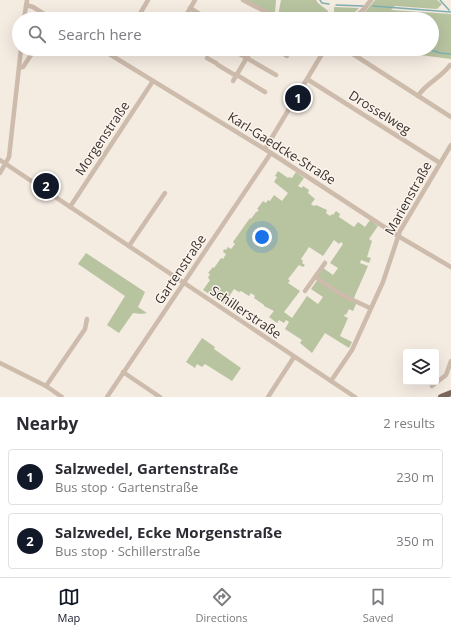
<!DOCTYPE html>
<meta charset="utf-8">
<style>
:root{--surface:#fff;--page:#f7f7f7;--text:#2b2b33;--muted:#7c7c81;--line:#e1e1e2;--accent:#111827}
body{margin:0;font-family:"Open Sans",sans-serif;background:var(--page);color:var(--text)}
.controls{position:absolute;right:12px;bottom:12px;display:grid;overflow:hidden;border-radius:4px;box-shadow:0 4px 16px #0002}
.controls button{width:36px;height:36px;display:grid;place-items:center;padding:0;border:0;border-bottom:1px solid var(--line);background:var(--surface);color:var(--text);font:20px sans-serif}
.you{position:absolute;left:262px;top:237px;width:14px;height:14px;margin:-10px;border:3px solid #fff;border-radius:50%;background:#1a73e8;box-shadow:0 0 0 6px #1a73e833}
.badge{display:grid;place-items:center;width:26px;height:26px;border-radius:50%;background:var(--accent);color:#fff;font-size:13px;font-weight:700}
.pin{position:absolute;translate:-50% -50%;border:2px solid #fff;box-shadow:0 1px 4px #0006}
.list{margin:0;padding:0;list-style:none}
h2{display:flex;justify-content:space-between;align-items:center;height:52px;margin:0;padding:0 16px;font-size:17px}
h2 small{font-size:13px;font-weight:400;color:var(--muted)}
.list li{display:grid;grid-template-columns:26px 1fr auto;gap:12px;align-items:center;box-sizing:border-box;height:56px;margin:0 8px 8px;padding:0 8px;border:1px solid var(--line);border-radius:4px}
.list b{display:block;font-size:15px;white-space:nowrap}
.list p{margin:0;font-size:13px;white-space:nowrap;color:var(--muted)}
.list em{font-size:13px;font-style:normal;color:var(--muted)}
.icon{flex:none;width:22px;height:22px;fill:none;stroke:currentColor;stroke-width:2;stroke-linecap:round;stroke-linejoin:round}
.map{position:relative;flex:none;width:451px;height:397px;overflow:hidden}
.search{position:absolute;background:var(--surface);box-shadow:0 4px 16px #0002;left:12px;right:12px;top:12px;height:44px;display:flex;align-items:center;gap:10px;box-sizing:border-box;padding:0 14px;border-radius:22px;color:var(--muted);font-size:15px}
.sheet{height:180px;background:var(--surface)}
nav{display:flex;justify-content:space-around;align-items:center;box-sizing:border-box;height:56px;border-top:1px solid var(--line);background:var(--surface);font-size:11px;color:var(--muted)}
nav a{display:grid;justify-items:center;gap:2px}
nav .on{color:var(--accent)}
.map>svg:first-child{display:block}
</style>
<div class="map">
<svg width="451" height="397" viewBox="0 0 451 397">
<rect width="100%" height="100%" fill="#f4ebe1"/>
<!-- green -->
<g fill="#b8c4a0" fill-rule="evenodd">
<path d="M246,0h30l-1,12 -2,2z"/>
<path d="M281,0h35l2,3 10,8v8h-37l-13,-3z"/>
<path d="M375,0h62l5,4 -5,5 -42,-3 -4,4 60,4v45l-78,-10h59v-30h-73z"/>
<path d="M334,7l25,1 -11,11h-14z"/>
<path d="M278,171l10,7 1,-1 3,1 4,-6 8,6 -6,8 4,2 1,-2 6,4 -1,3 7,6 -4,5 3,2 2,-1 11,5 -1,3 4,3 2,-2 1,1 3,-4 4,3 -1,3 15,10 4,-5 7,5 5,-7 8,6 -9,13 3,2 -5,16 4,1 -2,5 -8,-3 -1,3 8,3 -15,34 4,2 -4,9 -4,-2 -3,6 -1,-1 -1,2 4,2 -8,18 12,6 -3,6 -24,-15 -13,20 -12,-10 2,-3 -17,-11 4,-7 -3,-2 -2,3 -5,-3 -2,3 -8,-6 5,-6 -10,-5v-1l-10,-7 1,-2 -4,-3 -2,3 -8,-5 -2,1 -5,-3 -10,15 -21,-14 7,-10 -2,-2 2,-4 -2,-1 5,-6 1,1 7,-10 2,1 3,-5 -3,-2 1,-3 2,1 2,-3 3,2 4,-5 -2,-2 17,-24 1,1 5,-7h1l2,-2 -2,-1 6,-8 3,2 2,-3 2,1 4,-6 8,6 6,-8 -14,-11 3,-5 -2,-1zM334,240l5,4 2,-2 2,2 -13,19 8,5 -5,7 -10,-7 -6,9 1,2 -7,10 12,8 -5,7 -11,-8 -15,22 -8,-6 16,-21 -12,-8 2,-2 -2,-2 11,-14 4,2 2,-2 -3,-2 1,-2 -2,-2 8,-12 14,9z"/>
<path d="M86,253l59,39 -7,15 9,6 -6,1 -8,-1 -14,20 -12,-8 18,-29 -47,-32z"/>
<path d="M202,338l13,9 -1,2 27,19 -9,13 -27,-17 -3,3 -5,-3 -2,4 -9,-6z"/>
</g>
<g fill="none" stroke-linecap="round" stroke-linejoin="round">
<!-- stream -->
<g stroke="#7fb0b2" stroke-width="1.5">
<path d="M320,0l2,3 7,1"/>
<path d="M440,0l9,10"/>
<path d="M336,5l27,1"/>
<path d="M373,6l78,6"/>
<path d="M428,49l12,4 11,1"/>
</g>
<!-- minor -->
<g stroke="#cdbbac" stroke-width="4.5">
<path d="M243,0l36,19"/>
<path d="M26,5l7,2 19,12"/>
<path d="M190,8l18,11"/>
<path d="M24,19l3,-19"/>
<path d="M137,19l11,-19"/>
<path d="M184,19l11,-19"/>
<path d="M353,19l11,-10 7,-9"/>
<path d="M101,49l170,104 127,83 53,31"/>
<path d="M231,49l45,26"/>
<path d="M276,49l11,7"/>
<path d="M345,49l106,68"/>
<path d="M207,58l9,5 2,2 15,9 4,1 28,17"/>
<path d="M19,68l4,-1 12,-18"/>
<path d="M307,79l133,84"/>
<path d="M233,81l19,-32"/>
<path d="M418,96c8,-13 23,-18 32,-31l1,1"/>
<path d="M265,149l60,-100"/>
<path d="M0,160l355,237"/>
<path d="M0,173l9,-16 12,-108"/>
<path d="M70,207l83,-126"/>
<path d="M129,246l36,-53"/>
<path d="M315,277l27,18 28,13"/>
<path d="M305,291l20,-28"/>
<path d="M0,363l46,23 16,11"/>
<path d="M123,372l37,25"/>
<path d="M331,381l21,-31 31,-68 17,-51 51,-86"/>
<path d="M46,386l39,-57 2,-10"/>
<path d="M432,386l14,-11 5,-14"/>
<path d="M107,397l164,-244"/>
<path d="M268,397l26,-40"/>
</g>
<!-- major -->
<path stroke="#7d675c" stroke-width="6" d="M441,397l10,-4"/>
</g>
<g text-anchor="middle" stroke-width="3" stroke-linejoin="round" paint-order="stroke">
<!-- street labels -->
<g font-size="13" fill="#3b302b" stroke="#fbf5ee">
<text transform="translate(380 112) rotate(32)" y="5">Drosselweg</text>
<text transform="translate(102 138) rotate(-56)" y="5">Morgenstraße</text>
<text transform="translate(282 148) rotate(32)" y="5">Karl-Gaedcke-Straße</text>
<text transform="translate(408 198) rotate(-61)" y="5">Marienstraße</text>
<text transform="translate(180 269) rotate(-56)" y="5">Gartenstraße</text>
<text transform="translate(246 312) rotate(34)" y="5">Schillerstraße</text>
</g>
</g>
</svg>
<div class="controls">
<button><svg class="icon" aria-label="layers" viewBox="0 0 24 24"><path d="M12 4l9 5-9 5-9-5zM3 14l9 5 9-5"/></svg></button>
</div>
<div class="you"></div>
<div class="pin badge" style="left:298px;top:98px">1</div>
<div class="pin badge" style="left:46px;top:186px">2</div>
<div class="search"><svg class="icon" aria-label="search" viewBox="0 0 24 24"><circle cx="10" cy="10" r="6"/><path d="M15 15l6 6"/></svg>Search here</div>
</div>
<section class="sheet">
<h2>Nearby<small>2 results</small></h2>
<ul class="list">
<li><span class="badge">1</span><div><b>Salzwedel, Gartenstraße</b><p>Bus stop · Gartenstraße</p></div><em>230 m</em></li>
<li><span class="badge">2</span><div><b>Salzwedel, Ecke Morgenstraße</b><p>Bus stop · Schillerstraße</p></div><em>350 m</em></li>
</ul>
</section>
<nav>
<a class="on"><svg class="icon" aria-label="map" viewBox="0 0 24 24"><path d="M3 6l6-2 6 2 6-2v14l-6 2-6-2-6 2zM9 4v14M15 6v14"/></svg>Map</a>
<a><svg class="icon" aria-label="directions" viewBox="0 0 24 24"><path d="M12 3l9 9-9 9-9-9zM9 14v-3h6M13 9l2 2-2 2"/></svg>Directions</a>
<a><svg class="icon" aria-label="saved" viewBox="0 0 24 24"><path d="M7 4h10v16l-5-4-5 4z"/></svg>Saved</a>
</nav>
